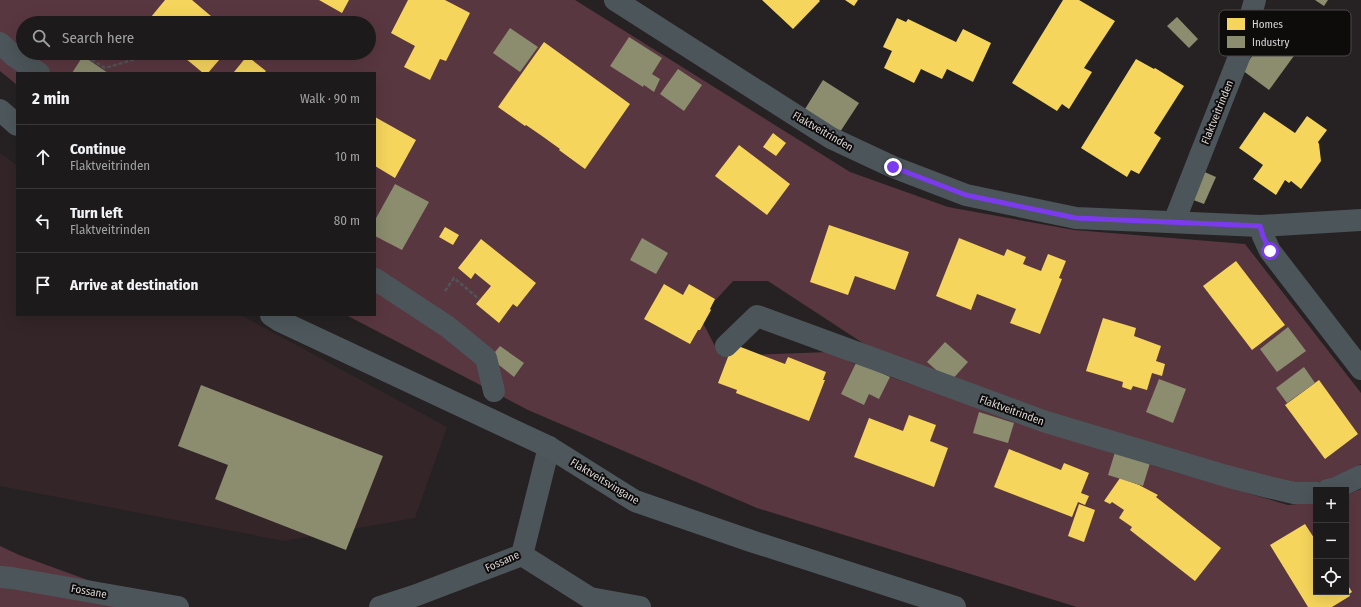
<!DOCTYPE html>
<meta charset="utf-8">
<style>
:root{--surface:#1c1a1a;--page:#252323;--text:#f1f3f6;--muted:#a0a1a2;--line:#3a3839}
body{margin:0;font-family:"Fira Sans Condensed",sans-serif;background:var(--page);color:var(--text)}
.controls{position:absolute;right:12px;bottom:12px;display:grid;overflow:hidden;border-radius:0px;box-shadow:0 4px 16px #0002}
.controls button{width:36px;height:36px;display:grid;place-items:center;padding:0;border:0;border-bottom:1px solid var(--line);background:var(--surface);color:var(--text);font:20px sans-serif}
.stop{position:absolute;width:12px;height:12px;margin:-9px;border:3px solid #7c3aed;border-radius:50%;background:#fff}
.stop.end{background:#7c3aed;border-color:#fff;box-shadow:0 1px 4px #0008}
.list{margin:0;padding:0;list-style:none}
h2{display:flex;justify-content:space-between;align-items:center;height:52px;margin:0;padding:0 16px;font-size:17px}
h2 small{font-size:13px;font-weight:400;color:var(--muted)}
.list li{display:grid;grid-template-columns:26px 1fr auto;gap:12px;align-items:center;box-sizing:border-box;height:64px;padding:0 16px;border-top:1px solid var(--line)}
.list b{display:block;font-size:15px;white-space:nowrap}
.list p{margin:0;font-size:13px;white-space:nowrap;color:var(--muted)}
.list em{font-size:13px;font-style:normal;color:var(--muted)}
.icon{flex:none;width:22px;height:22px;fill:none;stroke:currentColor;stroke-width:2;stroke-linecap:round;stroke-linejoin:round}
.map{position:relative;flex:none;width:1361px;height:607px;overflow:hidden}
.search{position:absolute;background:var(--surface);box-shadow:0 4px 16px #0002;left:16px;top:16px;width:360px;height:44px;display:flex;align-items:center;gap:10px;box-sizing:border-box;padding:0 14px;border-radius:22px;color:var(--muted);font-size:15px}
.panel{position:absolute;background:var(--surface);box-shadow:0 4px 16px #0002;left:16px;top:72px;width:360px;height:244px;border-radius:0px}
.map>svg:first-child{display:block}
</style>
<div class="map">
<svg width="1361" height="607" viewBox="0 0 1361 607">
<rect width="100%" height="100%" fill="#262223"/>
<!-- built -->
<path fill="#332528" d="M0,153l17,12v150h224l206,112 -32,91 -131,23 -284,-55z"/>
<!-- green -->
<g fill="#593740" fill-rule="evenodd">
<path d="M0,0h575l275,172 98,35 126,23 171,14 116,149v71l-48,23 -48,-8 -229,-71 -164,-59 -104,-68h-35l-33,36 20,39 109,-4 32,15 266,91 161,47 28,-3v90h30v-97l15,-6v118h-284l-320,-99 -229,-98 -182,-95h29v-242h-358v12l-17,-14zM23,23h346v30h-346z"/>
<path d="M0,546l19,9 143,52h-162z"/>
</g>
<!-- homes -->
<g fill="#f6d55c">
<path d="M165,0h27l26,22 -1,1h-71z"/>
<path d="M319,0h30l-7,13z"/>
<path d="M408,0h37l25,13 -24,48 -6,-2 -10,21 -26,-13 11,-21 -24,-13z"/>
<path d="M762,0h57l1,1 -27,28z"/>
<path d="M845,0h13l-4,6z"/>
<path d="M1063,0h16l36,21 -31,47 8,4 -23,37 -7,-5 -5,7 -45,-28z"/>
<path d="M897,18l9,4 2,-3 48,23 7,-13 28,14 -18,39 -26,-13 -5,10 -21,-10 -7,14 -30,-15 8,-17 -9,-4z"/>
<path d="M544,42l86,62 -45,65 -26,-19 1,-1 -18,-13 -16,-11 -1,1 -27,-19z"/>
<path d="M179,53h46l-17,20h-5z"/>
<path d="M247,56l19,15 -2,2h-29l-1,-1z"/>
<path d="M1136,59l18,10 1,-1 29,18 -30,47 7,5 -22,36 -8,-4 -4,7 -46,-29z"/>
<path d="M1264,112l31,21 12,-17 20,14 -9,12 1,2 2,17 -20,28 -10,-8 -2,2 -4,-3 -9,15 -23,-16 10,-14 -24,-17z"/>
<path d="M375,117l41,23 -21,38 -20,-12z"/>
<path d="M773,133l13,10 -10,13 -13,-9z"/>
<path d="M739,145l51,39 -23,31 -52,-39z"/>
<path d="M829,225l80,27 -14,38 -40,-14 -7,19 -38,-13z"/>
<path d="M445,227l14,8 -6,10 -14,-8z"/>
<path d="M959,238l45,18 3,-7 19,8 -3,7 18,7 7,-17 18,7 -7,17 3,1 -22,55 -30,-11 6,-14 -39,-15 -6,16 -35,-14z"/>
<path d="M481,239l55,44 -19,24 -4,-3 -14,19 -23,-19 15,-18 -16,-13 -4,6 -13,-11z"/>
<path d="M1236,261l49,64 -33,25 -49,-64z"/>
<path d="M664,284l19,11 6,-11 26,15 -5,10 1,1 -11,20h-2l-8,14 -46,-25z"/>
<path d="M1103,318l33,10 -2,8 27,10 -5,15 9,3 -3,12 -10,-3 -5,17 -14,-4 -2,4 -9,-3 1,-5 -37,-11z"/>
<path d="M733,344l52,20 3,-7 38,15 -3,8h2l-16,41 -73,-28 1,-3 -19,-7z"/>
<path d="M1319,380l39,54 -33,25 -40,-54z"/>
<path d="M909,415l27,10 -6,16 18,7 -14,39 -80,-30 15,-39 34,13z"/>
<path d="M1009,449l52,21 3,-7 25,10 -8,20 8,3 -4,9 -7,-3 -6,15 -78,-30z"/>
<path d="M1120,478l19,7 19,10 -2,2 65,51 -26,33 -65,-51 2,-3 -13,-9 5,-8 -12,-8 -2,2 -6,-3z"/>
<path d="M1079,504l16,6 -11,32 -16,-6z"/>
<path d="M1305,524l11,17v51h30v-10l6,10 -3,2 1,2 -18,11h-24l-38,-62z"/>
</g>
<!-- industry -->
<g fill="#8c8c6e">
<path d="M1315,0h13l-4,6z"/>
<path d="M1177,17l21,22 -9,9 -22,-22z"/>
<path d="M510,28l28,19 -18,25 -27,-19z"/>
<path d="M1269,33l27,20 -27,37 -27,-20z"/>
<path d="M629,37l33,21 -10,16 8,5 -6,13 -10,-7 -1,2 -33,-21z"/>
<path d="M83,56l25,17h-36z"/>
<path d="M678,69l24,16 -18,26 -24,-17z"/>
<path d="M823,80l36,23 -19,29 -35,-23z"/>
<path d="M1200,170l16,7 -12,27 -16,-6z"/>
<path d="M395,184l34,18 -27,48 -27,-14v-16z"/>
<path d="M642,238l26,15 -12,21 -26,-14z"/>
<path d="M1288,327l18,24 -29,21 -17,-23z"/>
<path d="M945,342l23,20 -18,20 -23,-20z"/>
<path d="M500,346l24,17 -10,14 -24,-19z"/>
<path d="M857,361l33,16 -11,22 -10,-5 -5,11 -23,-11z"/>
<path d="M1304,367l11,16 -28,20 -11,-15z"/>
<path d="M1159,379l27,10 -13,34 -27,-11z"/>
<path d="M201,385l182,71 -37,94 -131,-51 13,-34 -50,-19z"/>
<path d="M979,412l35,11 -6,20 -35,-10z"/>
<path d="M1115,452l35,11 -7,23 -35,-11z"/>
</g>
<g fill="none" stroke-linecap="round" stroke-linejoin="round">
<!-- path -->
<g stroke="#515558" stroke-width="2.5" stroke-dasharray="4 2" stroke-linecap="butt">
<path d="M78,60l5,-6 22,14 52,-15"/>
<path d="M445,291l9,-13 25,21"/>
</g>
<!-- minor -->
<g stroke="#4c5559" stroke-width="22">
<path d="M615,0l216,138 62,29 73,28 110,23 184,8 101,-6"/>
<path d="M0,43l14,13 25,17"/>
<path d="M1174,222l65,-165 16,-57"/>
<path d="M1260,226l3,10 7,15 91,118"/>
<path d="M375,279l73,48 38,31 8,33"/>
<path d="M726,346l31,-30 286,105 183,55 42,11 26,6h22"/>
<path d="M1328,490l8,-2 25,-12"/>
<path d="M0,577l12,1 166,29"/>
<path d="M380,607l34,-11 108,-41"/>
</g>
<!-- tertiary -->
<path stroke="#4c5559" stroke-width="22" d="M549,447l-27,108 68,43 50,9"/>
<!-- secondary -->
<g stroke="#4e585c" stroke-width="22">
<path d="M0,110l17,15"/>
<path d="M271,315l9,6 269,126 86,54 116,40 204,66"/>
</g>
</g>
<g fill="none" stroke-linecap="round" stroke-linejoin="round">
<!-- route -->
<path stroke="#7c3aed" stroke-width="5" d="M893,167l73,28 110,23 184,8 3,10 7,15"/>
</g>
<g text-anchor="middle" stroke-width="4" stroke-linejoin="round" paint-order="stroke">
<!-- street labels -->
<g font-size="11" fill="#d9d4d5" stroke="#0e0b0b">
<text transform="translate(1217 112) rotate(-68)" y="4">Flaktveitrinden</text>
<text transform="translate(823 131) rotate(30)" y="4">Flaktveitrinden</text>
<text transform="translate(1012 410) rotate(20)" y="4">Flaktveitrinden</text>
<text transform="translate(605 481) rotate(31)" y="4">Flaktveitsvingane</text>
<text transform="translate(502 561) rotate(-24)" y="4">Fossane</text>
<text transform="translate(89 591) rotate(10)" y="4">Fossane</text>
</g>
</g>
<!-- legend -->
<rect x="1219" y="10" width="132" height="46" rx="6" fill="#0e0b0b" stroke="#4b4748" stroke-width="1"/>
<rect x="1227" y="18" width="18" height="12" fill="#f6d55c"/>
<rect x="1227" y="36" width="18" height="12" fill="#8c8c6e"/>
<g font-size="11" fill="#d9d4d5">
<text x="1252" y="28">Homes</text>
<text x="1252" y="46">Industry</text>
</g>
</svg>
<div class="controls">
<button>+</button>
<button>−</button>
<button><svg class="icon" aria-label="locate" viewBox="0 0 24 24"><circle cx="12" cy="12" r="6"/><path d="M12 2v4M12 18v4M2 12h4M18 12h4"/></svg></button>
</div>
<div class="stop" style="left:1270px;top:251px"></div>
<div class="stop end" style="left:893px;top:167px"></div>
<div class="search"><svg class="icon" aria-label="search" viewBox="0 0 24 24"><circle cx="10" cy="10" r="6"/><path d="M15 15l6 6"/></svg>Search here</div>
<section class="panel">
<h2>2 min<small>Walk · 90 m</small></h2>
<ul class="list">
<li><svg class="icon" aria-label="ahead" viewBox="0 0 24 24"><path d="M12 20V5M6 11l6-6 6 6"/></svg><div><b>Continue</b><p>Flaktveitrinden</p></div><em>10 m</em></li>
<li><svg class="icon" aria-label="left" viewBox="0 0 24 24"><path d="M17 20v-9H6M10 6l-5 5 5 5"/></svg><div><b>Turn left</b><p>Flaktveitrinden</p></div><em>80 m</em></li>
<li><svg class="icon" aria-label="arrive" viewBox="0 0 24 24"><path d="M6 21V4h12l-3 4 3 4H6"/></svg><div><b>Arrive at destination</b></div></li>
</ul>
</section>
</div>
